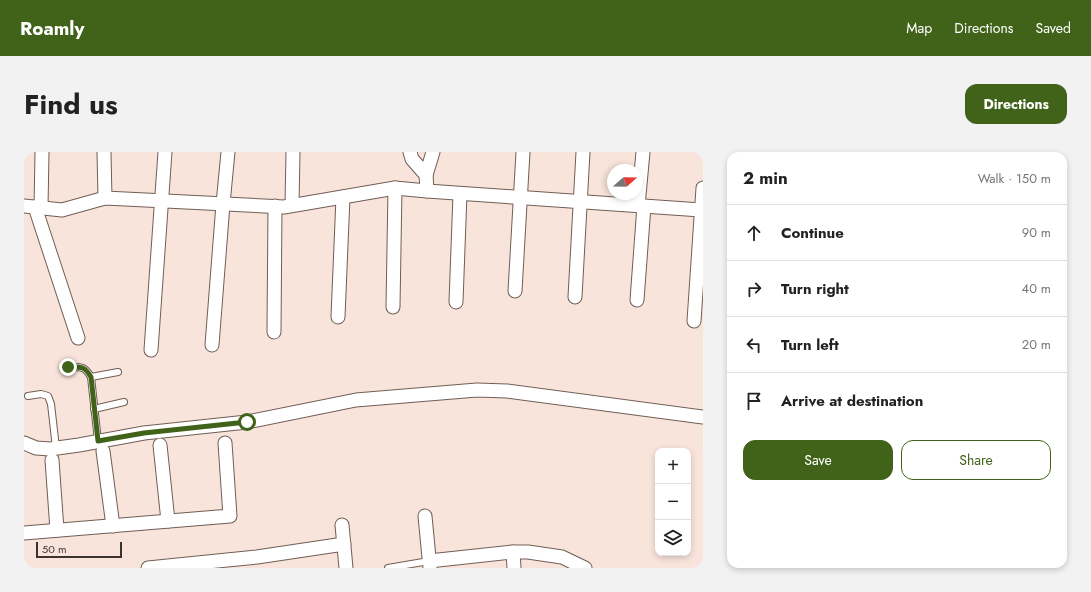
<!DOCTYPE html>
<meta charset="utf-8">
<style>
:root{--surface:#fff;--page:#f2f2f2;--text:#222;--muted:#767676;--line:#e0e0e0;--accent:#416319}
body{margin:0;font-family:Jost,sans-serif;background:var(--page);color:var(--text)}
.controls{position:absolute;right:12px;bottom:12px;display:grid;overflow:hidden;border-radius:8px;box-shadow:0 2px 6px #0003}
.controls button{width:36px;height:36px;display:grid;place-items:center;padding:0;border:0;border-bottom:1px solid var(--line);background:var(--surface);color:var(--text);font:20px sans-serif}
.compass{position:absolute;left:583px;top:12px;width:36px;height:36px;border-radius:50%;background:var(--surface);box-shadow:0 2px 6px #0003;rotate:70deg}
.scale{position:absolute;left:12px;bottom:10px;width:86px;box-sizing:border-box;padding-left:4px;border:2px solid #3b3330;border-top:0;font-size:11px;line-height:14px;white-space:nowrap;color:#3b3330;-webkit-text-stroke:3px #f9e4db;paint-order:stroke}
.stop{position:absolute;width:12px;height:12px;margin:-9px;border:3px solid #416319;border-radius:50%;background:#fff}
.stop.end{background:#416319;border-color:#fff;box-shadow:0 1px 4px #0008}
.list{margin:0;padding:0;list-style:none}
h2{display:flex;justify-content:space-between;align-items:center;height:52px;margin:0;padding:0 16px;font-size:17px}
h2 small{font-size:13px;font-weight:400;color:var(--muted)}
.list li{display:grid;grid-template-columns:26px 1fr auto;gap:12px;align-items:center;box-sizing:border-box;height:56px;padding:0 16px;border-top:1px solid var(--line)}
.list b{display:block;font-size:15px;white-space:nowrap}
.list em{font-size:13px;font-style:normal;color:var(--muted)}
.actions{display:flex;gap:8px;padding:12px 16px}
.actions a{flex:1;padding:9px 0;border:1px solid var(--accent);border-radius:12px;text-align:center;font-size:14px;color:var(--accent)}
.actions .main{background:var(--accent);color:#fff}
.icon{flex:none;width:22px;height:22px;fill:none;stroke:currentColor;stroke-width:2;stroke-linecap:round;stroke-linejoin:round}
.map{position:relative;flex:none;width:679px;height:416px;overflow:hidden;border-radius:12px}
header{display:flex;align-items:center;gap:24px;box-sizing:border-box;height:56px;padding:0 20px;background:var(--accent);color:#fff}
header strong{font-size:19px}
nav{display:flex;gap:22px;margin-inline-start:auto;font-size:14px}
.intro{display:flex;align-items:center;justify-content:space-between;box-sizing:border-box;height:96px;padding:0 24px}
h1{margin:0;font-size:28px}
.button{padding:10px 18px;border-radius:12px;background:var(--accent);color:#fff;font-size:14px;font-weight:700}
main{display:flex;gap:24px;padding:0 24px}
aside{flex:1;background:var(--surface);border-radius:12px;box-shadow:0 2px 6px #0003}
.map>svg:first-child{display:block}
</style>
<header>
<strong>Roamly</strong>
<nav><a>Map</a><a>Directions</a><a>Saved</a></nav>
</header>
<div class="intro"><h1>Find us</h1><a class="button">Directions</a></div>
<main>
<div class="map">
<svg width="679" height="416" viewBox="0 0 679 416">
<rect width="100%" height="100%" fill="#f9e4db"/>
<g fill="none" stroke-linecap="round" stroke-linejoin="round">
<!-- lane casing -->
<g stroke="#705e56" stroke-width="8">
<g id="lane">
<path d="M44,215c12,0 16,-2 23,10l7,64"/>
<path d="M67,225l27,-5"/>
<path d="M4,244l13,-2 7,2 3,8 5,44"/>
<path d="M70,257l30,-7"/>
<path d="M364,416l41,-7"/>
</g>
</g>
<!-- street casing -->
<g stroke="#705e56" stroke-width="15">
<g id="street">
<path d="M80,0l1,46"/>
<path d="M386,0l2,7 14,16 7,-23"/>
<path d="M402,22l1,17 274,19"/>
<path d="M268,53l1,-53"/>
<path d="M0,54l38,4 43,-12 179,9 111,-19 32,3"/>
<path d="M614,54l5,-54"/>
<path d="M11,55l43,131"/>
<path d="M17,56l1,-56"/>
<path d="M491,139l8,-139"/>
<path d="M551,145l8,-145"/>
<path d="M613,148l7,-94"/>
<path d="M432,150l4,-108"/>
<path d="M369,155l2,-119"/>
<path d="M314,165l5,-120"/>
<path d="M670,169l9,-133"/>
<path d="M250,180l1,-126"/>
<path d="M188,193l11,-141 5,-52"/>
<path d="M127,198l14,-198"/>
<path d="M0,291l12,5 14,1 29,-4 65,-12 103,-11 109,-22 121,-10 30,1 196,26"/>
<path d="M136,293l8,76"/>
<path d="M79,299l10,75"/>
<path d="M28,308l5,70"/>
<path d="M401,364l5,52"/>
<path d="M318,373l4,43"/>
<path d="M0,381l206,-17 -5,-73"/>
<path d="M489,400l1,16"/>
<path d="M405,409l84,-9h15l34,5 23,11"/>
<path d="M124,416l109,-11 87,-13"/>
</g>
</g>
<!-- lane -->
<use href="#lane" stroke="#fff" stroke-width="6"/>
<!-- street -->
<use href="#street" stroke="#fff" stroke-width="13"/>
</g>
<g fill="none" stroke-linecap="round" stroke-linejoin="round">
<!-- route -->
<path stroke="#416319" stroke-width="5" d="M44,215c12,0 16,-2 23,10l7,64 46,-8 103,-11"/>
</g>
</svg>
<div class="controls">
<button>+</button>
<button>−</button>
<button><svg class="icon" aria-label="layers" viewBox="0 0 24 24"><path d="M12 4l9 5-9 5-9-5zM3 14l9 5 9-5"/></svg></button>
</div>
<svg class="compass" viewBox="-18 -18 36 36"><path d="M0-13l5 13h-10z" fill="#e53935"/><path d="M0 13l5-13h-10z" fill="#767676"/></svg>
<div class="scale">50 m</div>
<div class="stop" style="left:223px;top:270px"></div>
<div class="stop end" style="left:44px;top:215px"></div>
</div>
<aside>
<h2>2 min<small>Walk · 150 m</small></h2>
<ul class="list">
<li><svg class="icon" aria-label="ahead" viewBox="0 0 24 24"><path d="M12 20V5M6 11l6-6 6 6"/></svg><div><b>Continue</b></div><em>90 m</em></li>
<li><svg class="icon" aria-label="right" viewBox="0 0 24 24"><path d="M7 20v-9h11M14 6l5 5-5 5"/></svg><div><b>Turn right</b></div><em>40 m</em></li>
<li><svg class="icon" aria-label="left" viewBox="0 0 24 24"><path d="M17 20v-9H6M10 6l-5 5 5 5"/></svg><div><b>Turn left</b></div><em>20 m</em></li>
<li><svg class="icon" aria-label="arrive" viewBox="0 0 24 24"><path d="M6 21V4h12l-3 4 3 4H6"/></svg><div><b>Arrive at destination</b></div></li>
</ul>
<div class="actions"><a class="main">Save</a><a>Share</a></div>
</aside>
</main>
